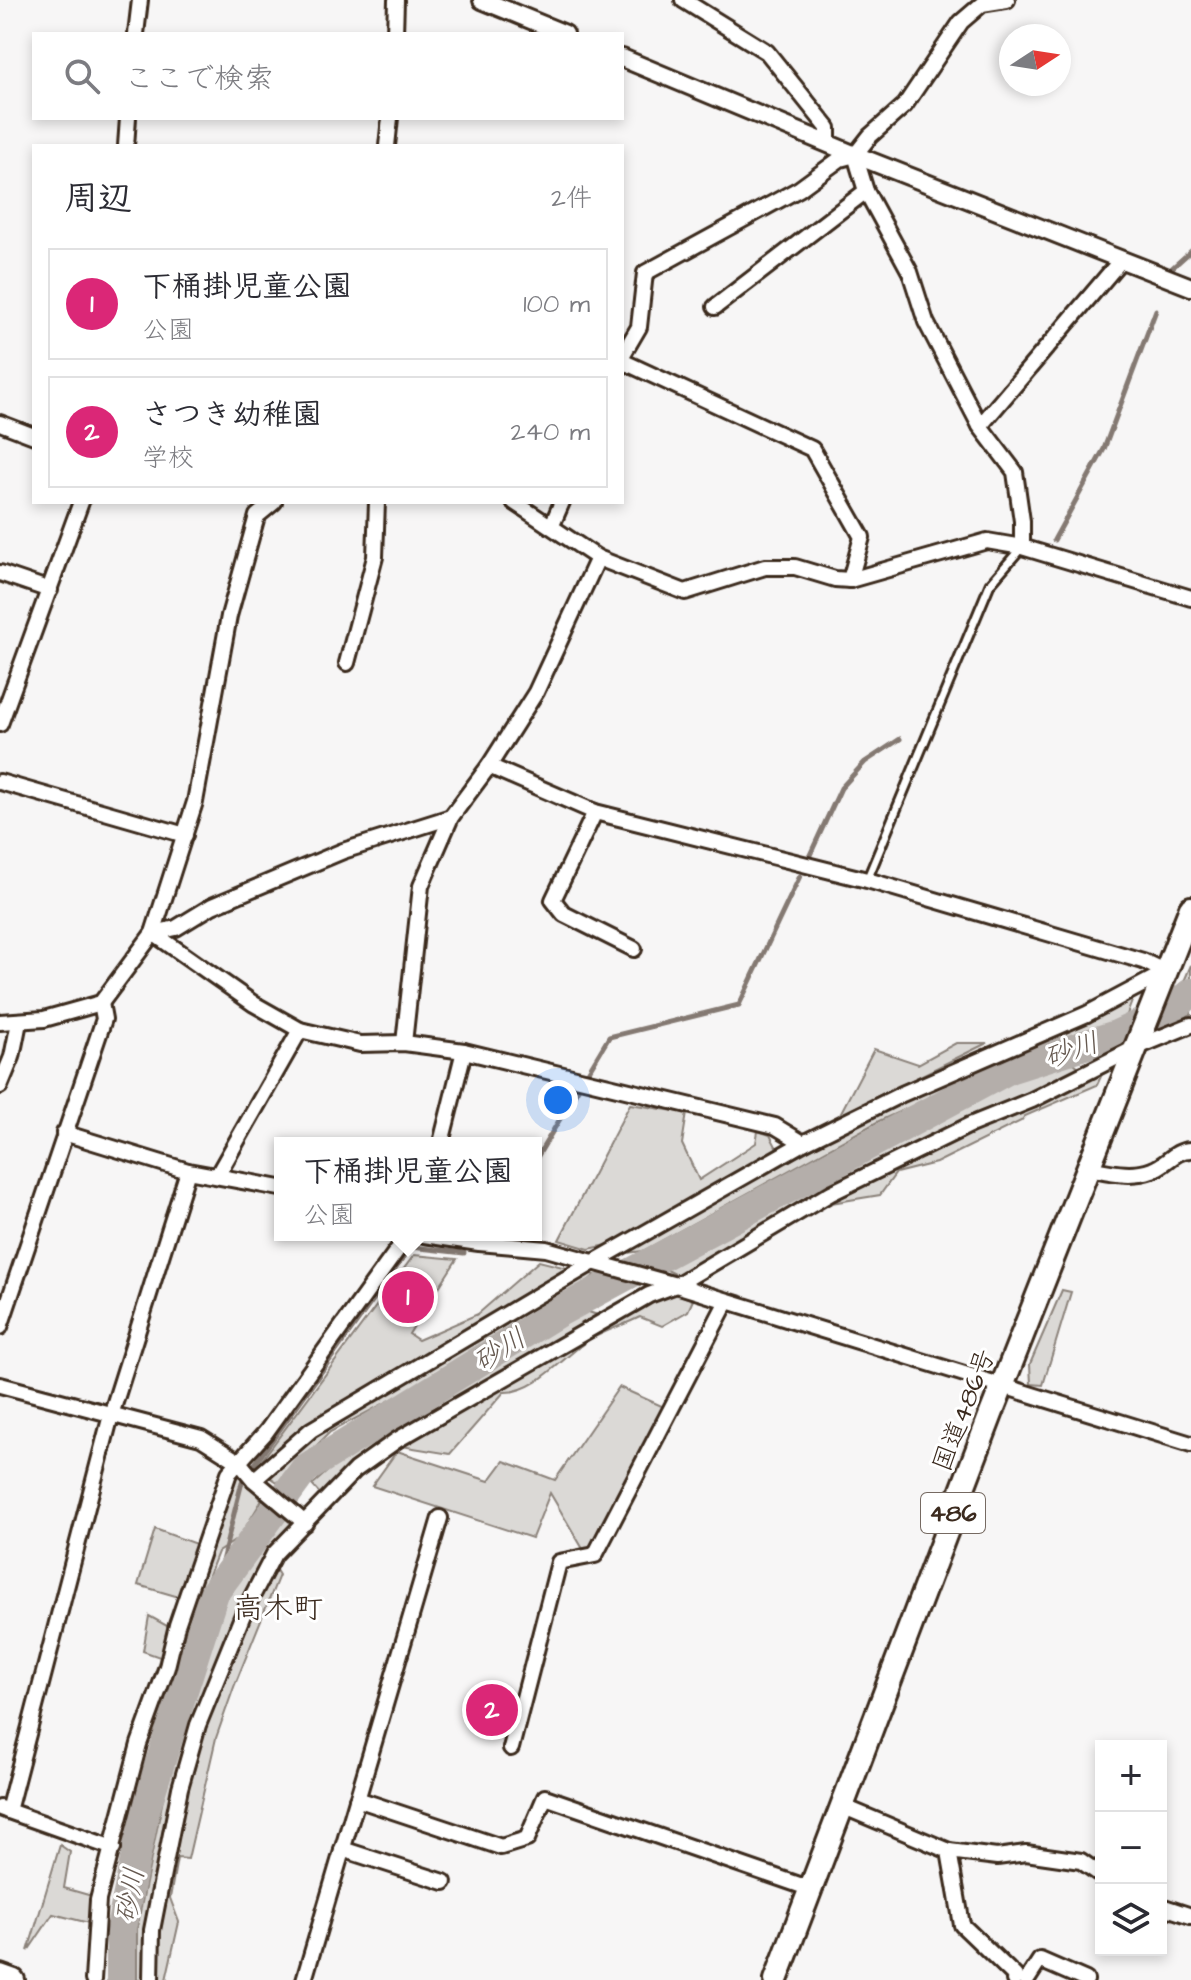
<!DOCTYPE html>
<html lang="ja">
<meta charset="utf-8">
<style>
:root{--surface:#fff;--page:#f2f2f3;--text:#2b2b33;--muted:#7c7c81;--line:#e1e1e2;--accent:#db2777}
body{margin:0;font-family:"Architects Daughter","Klee One",sans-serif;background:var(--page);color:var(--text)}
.controls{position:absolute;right:24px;bottom:24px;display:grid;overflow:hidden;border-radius:0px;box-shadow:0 4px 12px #0003}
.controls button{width:72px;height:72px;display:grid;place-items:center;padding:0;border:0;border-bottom:2px solid var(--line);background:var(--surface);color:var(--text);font:40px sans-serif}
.compass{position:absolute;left:999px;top:24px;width:72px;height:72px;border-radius:50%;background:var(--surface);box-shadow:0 4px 12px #0003;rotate:78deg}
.you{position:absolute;left:558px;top:1100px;width:28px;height:28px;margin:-20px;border:6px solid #fff;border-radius:50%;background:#1a73e8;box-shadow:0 0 0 12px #1a73e833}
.badge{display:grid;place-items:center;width:52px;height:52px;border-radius:50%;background:var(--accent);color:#fff;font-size:26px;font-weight:700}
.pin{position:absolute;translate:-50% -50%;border:4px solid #fff;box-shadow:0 2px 8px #0006}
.popup{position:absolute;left:274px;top:1137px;width:268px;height:104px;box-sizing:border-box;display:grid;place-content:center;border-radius:0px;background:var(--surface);filter:drop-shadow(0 2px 6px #0005);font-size:26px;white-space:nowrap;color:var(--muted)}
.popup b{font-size:30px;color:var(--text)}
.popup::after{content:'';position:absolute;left:50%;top:100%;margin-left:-16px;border:16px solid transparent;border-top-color:var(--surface)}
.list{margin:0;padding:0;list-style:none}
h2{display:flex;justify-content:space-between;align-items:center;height:104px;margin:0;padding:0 32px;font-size:34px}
h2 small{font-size:26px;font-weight:400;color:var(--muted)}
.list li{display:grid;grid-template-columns:52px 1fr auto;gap:24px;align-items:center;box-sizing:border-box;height:112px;margin:0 16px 16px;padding:0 16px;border:2px solid var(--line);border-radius:0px}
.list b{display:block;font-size:30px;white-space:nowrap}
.list p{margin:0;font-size:26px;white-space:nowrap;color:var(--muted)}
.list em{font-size:26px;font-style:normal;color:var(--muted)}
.icon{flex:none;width:44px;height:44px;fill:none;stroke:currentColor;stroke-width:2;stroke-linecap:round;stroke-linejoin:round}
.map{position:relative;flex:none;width:1191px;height:1980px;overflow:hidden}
.search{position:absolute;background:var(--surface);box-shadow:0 4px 12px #0003;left:32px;top:32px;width:592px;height:88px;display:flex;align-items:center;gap:20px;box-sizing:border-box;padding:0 28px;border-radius:0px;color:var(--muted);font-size:30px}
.panel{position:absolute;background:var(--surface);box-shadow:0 4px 12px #0003;left:32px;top:144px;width:592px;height:360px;border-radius:0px}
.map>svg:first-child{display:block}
</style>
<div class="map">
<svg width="1191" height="1980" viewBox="0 0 1191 1980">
<rect width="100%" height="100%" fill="#f7f6f6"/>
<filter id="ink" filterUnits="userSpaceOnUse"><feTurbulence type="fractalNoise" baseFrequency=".0125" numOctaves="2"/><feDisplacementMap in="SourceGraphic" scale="16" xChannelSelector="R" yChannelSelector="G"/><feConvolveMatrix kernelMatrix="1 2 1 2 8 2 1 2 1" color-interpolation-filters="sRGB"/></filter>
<g filter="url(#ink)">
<!-- green -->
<g fill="#dbd9d6" stroke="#8b827a" stroke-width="2">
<path d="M1191,965v49l-27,14z"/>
<path d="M1134,996l-11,29 -113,37 -131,59 -236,130 -25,3 289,-157z"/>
<path d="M956,1043h31l-148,73 35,-67 44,15z"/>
<path d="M1074,1063l7,6c-96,41 -190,85 -282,135 -41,23 -82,48 -122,71l-12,-6 162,-94 205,-108z"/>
<path d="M1103,1072l-6,13 -72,31 -4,5 -85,42 -40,10 -16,22 -61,10 154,-77z"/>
<path d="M630,1104l57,9 -5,31 17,36 57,-37 2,-12 12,4 8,15 -166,94 -23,5 -30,-9z"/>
<path d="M414,1255l43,4 -48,75 9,6 60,-26 61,-53 56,14 -31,27 -113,66 -121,64 -51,51 -23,-15z"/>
<path d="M1062,1290l9,2 -28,93 -12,-1 -1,-20z"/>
<path d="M672,1292l21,8 -5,11 -26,15 -22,-9c-18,9 -40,15 -57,27 -22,16 -49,49 -79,48l-54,62 -67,-11 -62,52 -9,-10 25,-22 70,-47 175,-107c39,20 53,-7 90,-17z"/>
<path d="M619,1387l45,20 -73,144 -5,3 -36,-61 -18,45 -160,-52 25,-35 92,30 15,-20 51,19z"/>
<path d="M236,1470l26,30 -23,38 -21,14 -41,104 4,-30z"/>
<path d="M281,1514l14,11 -21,42 5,8 -45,112 -18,51 -28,121 -11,-1 -7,40 9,24 -13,58h-29v-53l27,-133 42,-132 15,-69z"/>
<path d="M155,1529l41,15 -17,53 -41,-12z"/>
<path d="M149,1616l20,11 -7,43 -18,39 16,-52 -17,-6z"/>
<path d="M60,1845l10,7 -6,36 28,8 -3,27 -36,-9 -25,37z"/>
</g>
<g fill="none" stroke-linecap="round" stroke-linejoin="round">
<!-- stream -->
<g stroke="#847972" stroke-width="5">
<path d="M1172,268l19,-17"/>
<path d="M1054,540l50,-91 52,-139"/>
<path d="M810,855l31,-67 24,-26 35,-23"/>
<path d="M536,1159l73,-122 130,-32 61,-129"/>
<path d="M214,1593l28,-111 169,-235 53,6"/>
</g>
<!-- river -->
<path stroke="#b4aeaa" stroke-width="30" d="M121,1980v-52l24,-118 69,-217 91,-124 252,-156 452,-244 107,-34 54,-25 21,-17"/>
<!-- service casing -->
<g stroke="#3b2a1e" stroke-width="13">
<path id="service" d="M867,880l123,-296 32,-37"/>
</g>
<!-- minor casing -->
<g stroke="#3b2a1e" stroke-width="20">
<g id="minor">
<path d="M683,0l84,52 61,76v15"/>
<path d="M136,34l4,-34"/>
<path d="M395,34l1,-34"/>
<path d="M126,146l2,-28"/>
<path d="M387,146l3,-28"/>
<path d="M855,155l11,36 44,81 16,50 54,104 35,46 7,49v26"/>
<path d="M715,307l151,-116"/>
<path d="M622,356l17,-29 6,-54 154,-84 41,-30 15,-4 15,-19 35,-31 56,-83 21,-18 25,-4"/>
<path d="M622,361l190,88 50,88 -12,43"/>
<path d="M0,423l34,13"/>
<path d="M980,426l141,-166"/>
<path d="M514,502l84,56 87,34 80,-25h30l40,12 15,1 137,-39 35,6 169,51"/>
<path d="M552,525l10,-23"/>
<path d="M0,573l50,17"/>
<path d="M347,663l28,-106 2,-55"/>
<path d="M0,724l81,-222"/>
<path d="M489,766l106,46 272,68 276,81 23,11"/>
<path d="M0,782l185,53"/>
<path d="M595,812l-42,88 11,14 70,35"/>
<path d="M153,933l101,71 46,26 60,14 44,-1 60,8 311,75 28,17"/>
<path d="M153,933l23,-5 36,-22 131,-55 108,-34"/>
<path d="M0,1022l44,-3 57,-16 52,-70 42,-131 34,-186 28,-100 17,-14"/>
<path d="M404,1043l17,-157 30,-69 38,-51 47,-74 62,-134"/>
<path d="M0,1086l12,-29 7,-35"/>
<path d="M64,1133l124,38 92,17"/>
<path d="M441,1143l23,-92"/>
<path d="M1088,1168c22,4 43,10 64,2 15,-5 22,-20 39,-20"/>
<path d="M217,1176l83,-146"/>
<path d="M424,1235l55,8 67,6 130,36 515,159"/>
<path d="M0,1327l104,-308 -3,-16"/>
<path d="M0,1385l201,53 38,24 15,18 51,43"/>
<path d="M254,1480l57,-50 283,-168 209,-119 99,-49 185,-80 79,-42"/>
<path d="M511,1748l48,-186 36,-7 132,-254"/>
<path d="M357,1799l144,48 26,-8 18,-42 266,92"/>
<path d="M842,1806l107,45 48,6 29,-4 55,8 20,14"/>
<path d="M0,1808l113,40"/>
<path d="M8,1811l103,-396 77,-244"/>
<path d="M342,1849l102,33"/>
<path d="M949,1851l13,74 53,51 -1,4"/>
<path d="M1161,1906l30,10"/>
<path d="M93,1980l5,-80 41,-156 28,-77 10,-42 52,-152 37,-41 142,-197"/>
<path d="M151,1980l1,-50 28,-142 18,-63 46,-113 30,-58 81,-84 42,-30 252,-145 27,-10 155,-92 139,-68 62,-25 103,-52 56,-23"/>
<path d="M304,1980l136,-462"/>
<path d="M1027,1980l13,-20 46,20"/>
</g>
</g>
<!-- tertiary casing -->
<g stroke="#3b2a1e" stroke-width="22">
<g id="tertiary">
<path d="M482,0l83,34"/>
<path d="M622,58l233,97 336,132"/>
</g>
</g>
<!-- primary casing -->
<g stroke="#3b2a1e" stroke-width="26">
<path id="primary" d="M0,1975l14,5"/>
</g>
<!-- trunk casing -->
<g stroke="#3b2a1e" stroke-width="28">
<path id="trunk" d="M776,1980l215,-566 200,-506"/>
</g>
<!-- service -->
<use href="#service" stroke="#fff" stroke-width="7"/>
<!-- minor -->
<use href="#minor" stroke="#fff" stroke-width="14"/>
<!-- tertiary -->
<use href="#tertiary" stroke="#fff" stroke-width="16"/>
<!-- primary -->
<use href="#primary" stroke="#fff" stroke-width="20"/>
<!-- trunk -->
<use href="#trunk" stroke="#fff" stroke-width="22"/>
</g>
</g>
<g text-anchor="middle" stroke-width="6" stroke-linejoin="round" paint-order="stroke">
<!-- shield labels -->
<rect fill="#fff" stroke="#766a62" stroke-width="2" x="921" y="1493" width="64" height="40" rx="6"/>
<g font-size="24" font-weight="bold" fill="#3b2a1e">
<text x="953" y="1521">486</text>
</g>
<!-- street labels -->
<g font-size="26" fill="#3b2a1e" stroke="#fff">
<text transform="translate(963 1410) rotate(-69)" y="9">国道486号</text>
</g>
<!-- water labels -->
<g font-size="28" font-style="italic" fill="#65584f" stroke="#fff">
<text transform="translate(1071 1049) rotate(-18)" y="10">砂川</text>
<text transform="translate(499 1349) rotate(-32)" y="10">砂川</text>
<text transform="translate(129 1895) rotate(-80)" y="10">砂川</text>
</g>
<!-- quarter labels -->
<g font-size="30" fill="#3b2a1e" stroke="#fff">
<text x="278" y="1618">高木町</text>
</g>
</g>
</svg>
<div class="controls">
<button>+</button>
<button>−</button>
<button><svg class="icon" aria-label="layers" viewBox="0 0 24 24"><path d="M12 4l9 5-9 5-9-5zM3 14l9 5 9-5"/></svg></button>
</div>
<svg class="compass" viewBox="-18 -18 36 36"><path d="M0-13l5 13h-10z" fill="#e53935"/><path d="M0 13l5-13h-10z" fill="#7c7c81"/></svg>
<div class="you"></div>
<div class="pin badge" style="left:408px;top:1297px">1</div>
<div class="popup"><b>下桶掛児童公園</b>公園</div>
<div class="pin badge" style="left:492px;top:1710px">2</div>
<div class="search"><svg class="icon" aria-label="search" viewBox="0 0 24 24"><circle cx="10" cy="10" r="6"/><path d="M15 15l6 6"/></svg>ここで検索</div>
<section class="panel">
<h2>周辺<small>2件</small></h2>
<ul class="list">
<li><span class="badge">1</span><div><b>下桶掛児童公園</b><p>公園</p></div><em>100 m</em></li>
<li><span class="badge">2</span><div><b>さつき幼稚園</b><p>学校</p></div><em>240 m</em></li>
</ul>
</section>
</div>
